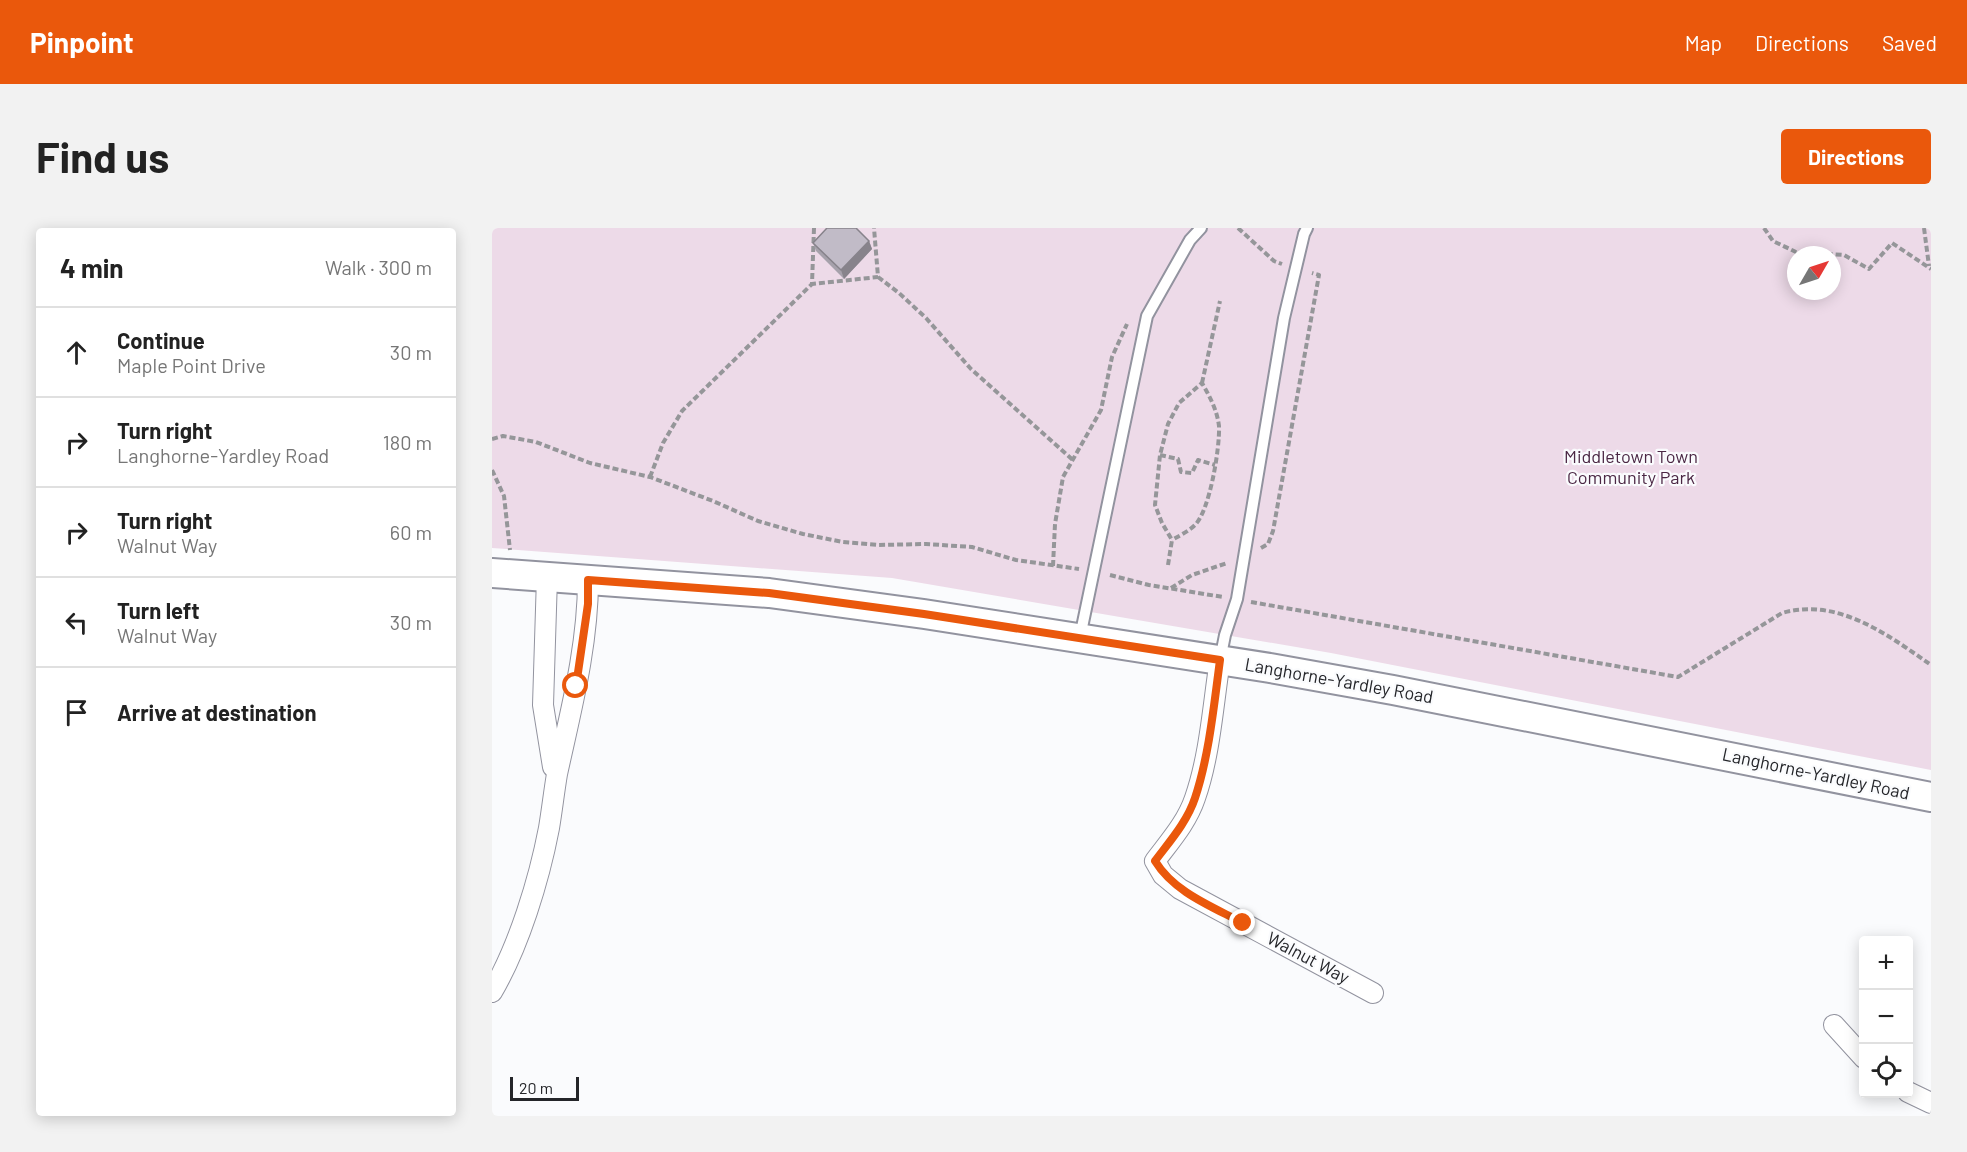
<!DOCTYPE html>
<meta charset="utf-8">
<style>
:root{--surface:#fff;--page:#f2f2f2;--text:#222;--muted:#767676;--line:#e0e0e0;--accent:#ea580c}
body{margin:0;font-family:Barlow,sans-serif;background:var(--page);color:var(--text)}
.controls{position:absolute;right:18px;bottom:18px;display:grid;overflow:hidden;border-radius:6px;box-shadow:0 3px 15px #0003}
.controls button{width:54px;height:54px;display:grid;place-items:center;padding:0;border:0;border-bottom:2px solid var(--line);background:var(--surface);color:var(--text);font:30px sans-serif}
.compass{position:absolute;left:1295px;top:18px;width:54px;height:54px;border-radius:50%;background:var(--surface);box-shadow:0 3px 15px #0003;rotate:51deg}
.scale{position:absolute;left:18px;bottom:15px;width:69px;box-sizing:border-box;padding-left:6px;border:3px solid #242529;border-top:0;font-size:16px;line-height:21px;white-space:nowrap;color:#242529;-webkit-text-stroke:4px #fafbfd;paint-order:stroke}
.stop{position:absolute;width:18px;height:18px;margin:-14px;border:4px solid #ea580c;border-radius:50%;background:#fff}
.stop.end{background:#ea580c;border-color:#fff;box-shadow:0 2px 6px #0008}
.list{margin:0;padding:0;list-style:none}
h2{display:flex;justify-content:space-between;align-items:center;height:78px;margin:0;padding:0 24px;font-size:26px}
h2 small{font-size:20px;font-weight:400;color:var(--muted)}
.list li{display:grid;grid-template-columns:39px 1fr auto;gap:18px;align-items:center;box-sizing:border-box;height:90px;padding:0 24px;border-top:2px solid var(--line)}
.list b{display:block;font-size:22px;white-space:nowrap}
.list p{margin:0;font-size:20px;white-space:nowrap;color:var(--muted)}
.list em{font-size:20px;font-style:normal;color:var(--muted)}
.icon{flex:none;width:33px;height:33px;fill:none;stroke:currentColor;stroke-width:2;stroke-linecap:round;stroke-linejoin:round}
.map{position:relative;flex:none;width:1439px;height:888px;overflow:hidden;border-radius:6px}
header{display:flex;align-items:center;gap:36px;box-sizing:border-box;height:84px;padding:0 30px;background:var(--accent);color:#fff}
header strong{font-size:28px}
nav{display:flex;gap:33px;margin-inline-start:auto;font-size:21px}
.intro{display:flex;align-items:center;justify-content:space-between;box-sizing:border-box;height:144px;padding:0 36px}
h1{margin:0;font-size:42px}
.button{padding:15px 27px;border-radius:6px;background:var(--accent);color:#fff;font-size:21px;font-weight:700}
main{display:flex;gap:36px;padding:0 36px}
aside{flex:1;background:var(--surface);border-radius:6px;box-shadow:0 3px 15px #0003}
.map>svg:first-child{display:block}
</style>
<header>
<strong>Pinpoint</strong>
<nav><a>Map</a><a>Directions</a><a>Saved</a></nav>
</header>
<div class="intro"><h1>Find us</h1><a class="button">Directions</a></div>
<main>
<aside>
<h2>4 min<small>Walk · 300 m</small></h2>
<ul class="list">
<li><svg class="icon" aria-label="ahead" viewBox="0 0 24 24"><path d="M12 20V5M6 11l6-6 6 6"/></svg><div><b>Continue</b><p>Maple Point Drive</p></div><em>30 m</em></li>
<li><svg class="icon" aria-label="right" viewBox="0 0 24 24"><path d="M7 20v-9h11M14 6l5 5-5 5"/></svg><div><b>Turn right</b><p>Langhorne-Yardley Road</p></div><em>180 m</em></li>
<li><svg class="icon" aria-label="right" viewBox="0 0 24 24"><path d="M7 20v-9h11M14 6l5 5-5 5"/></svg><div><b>Turn right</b><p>Walnut Way</p></div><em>60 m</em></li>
<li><svg class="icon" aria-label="left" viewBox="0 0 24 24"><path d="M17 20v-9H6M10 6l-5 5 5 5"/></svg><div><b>Turn left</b><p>Walnut Way</p></div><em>30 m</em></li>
<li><svg class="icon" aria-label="arrive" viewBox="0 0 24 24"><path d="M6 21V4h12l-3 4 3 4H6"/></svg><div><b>Arrive at destination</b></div></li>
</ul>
</aside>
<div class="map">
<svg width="1439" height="888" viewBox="0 0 1439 888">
<rect width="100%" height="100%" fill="#fafbfd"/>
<!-- green -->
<path fill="#eddae8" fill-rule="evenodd" d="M0,0h1439v542l-600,-117 -439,-75 -400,-30zM1304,27h36v36h-36z"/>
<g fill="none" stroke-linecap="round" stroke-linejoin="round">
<!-- lane casing -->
<g stroke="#92939f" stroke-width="14">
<g id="lane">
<path d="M588,409l67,-321 43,-76 11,-12"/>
<path d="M728,432l5,-25 12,-36 47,-281 20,-84 3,-6"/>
</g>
</g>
<!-- street casing -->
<g stroke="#92939f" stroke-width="22">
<g id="street">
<path d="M55,349l-4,128 10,62"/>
<path d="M728,432c-7,45 -10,95 -25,138 -8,24 -25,43 -40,63l8,14 17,14 193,104"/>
<path d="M0,764c27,-46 47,-112 57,-164 3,-18 5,-36 8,-54 14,-64 31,-128 31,-194"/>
<path d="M1342,797l30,33"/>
<path d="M1416,864l23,11"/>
</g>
</g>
<!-- secondary casing -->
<g stroke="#92939f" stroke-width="32">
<path id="secondary" d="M0,345l277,20 155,21 346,54 123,22 538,107"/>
</g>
<!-- path -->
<g stroke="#959699" stroke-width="4" stroke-dasharray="6 3" stroke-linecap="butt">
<path d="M322,0l-2,56 66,-7 -4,-49"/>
<path d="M746,0l36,33 8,3"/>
<path d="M1272,0l9,13 23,11 48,3 25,14 23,-26 39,26"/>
<path d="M1432,0l5,38"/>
<path d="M386,49l21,16 27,25 45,51 102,91"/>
<path d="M710,155l18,-82"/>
<path d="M0,211l11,-3 33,6 54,21 60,14 63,24 45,20 45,13 40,8 36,3 47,-1 46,3 44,13 63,9"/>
<path d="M668,227l18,4 3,13 11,1 6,-13 17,5"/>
<path d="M0,242l12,26 6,54"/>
<path d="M158,249l13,-34 19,-32 130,-127"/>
<path d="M769,320l7,-4 5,-13 46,-256 -7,-2"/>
<path d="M676,337l4,-25 -10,-17 -7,-18 5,-50 8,-31 11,-21 23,-20c8,14 15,27 17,43 1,21 -9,84 -24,99 -6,6 -16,11 -23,15"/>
<path d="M561,338l2,-42 8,-47 38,-67 11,-53 15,-33"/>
<path d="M618,347l39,10 74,12"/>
<path d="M679,360l21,-13 35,-12"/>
<path d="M759,374l427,75 104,-64c56,-16 106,22 149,52"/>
</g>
<!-- lane -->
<use href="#lane" stroke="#fff" stroke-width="10"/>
<!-- street -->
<use href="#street" stroke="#fff" stroke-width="20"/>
<!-- secondary -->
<use href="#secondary" stroke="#fff" stroke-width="28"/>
</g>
<!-- wall -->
<path fill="#a6a1ab" d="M377,13l3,8 -28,30 -28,-28 -3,-8z"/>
<!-- shaded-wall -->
<path fill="#87838b" d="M377,13l3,8 -28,30 -3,-9z"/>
<!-- building -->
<path fill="#c1bbc7" stroke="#87838b" stroke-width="1.5" d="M335,0h29l13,13 -28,29 -28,-27z"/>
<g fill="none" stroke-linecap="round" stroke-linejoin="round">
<!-- route -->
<path stroke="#ea580c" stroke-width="8" d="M84,458l12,-82v-24l181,13 155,21 296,46c-6,45 -11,96 -25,138 -8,24 -25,43 -40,63 19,31 56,45 88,62"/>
</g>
<g text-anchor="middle" stroke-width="4.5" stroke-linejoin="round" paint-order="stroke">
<!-- park labels -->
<g font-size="18" fill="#4b2744" stroke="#fafbfd">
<text x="1139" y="235">Middletown Town<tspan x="1139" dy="21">Community Park</tspan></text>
</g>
<!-- street labels -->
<g font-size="18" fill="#242529" stroke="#fafbfd">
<text transform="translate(847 453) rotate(10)" y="6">Langhorne-Yardley Road</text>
<text transform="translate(1324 546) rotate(12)" y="6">Langhorne-Yardley Road</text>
<text transform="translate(816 730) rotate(28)" y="6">Walnut Way</text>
</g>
</g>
</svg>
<div class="controls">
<button>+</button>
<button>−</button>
<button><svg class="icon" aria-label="locate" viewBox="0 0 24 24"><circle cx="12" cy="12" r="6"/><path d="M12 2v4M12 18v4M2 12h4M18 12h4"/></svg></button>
</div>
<svg class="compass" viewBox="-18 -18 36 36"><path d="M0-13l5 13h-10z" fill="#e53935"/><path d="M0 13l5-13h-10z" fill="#767676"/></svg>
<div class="scale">20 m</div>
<div class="stop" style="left:84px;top:458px"></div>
<div class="stop end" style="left:751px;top:695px"></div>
</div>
</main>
